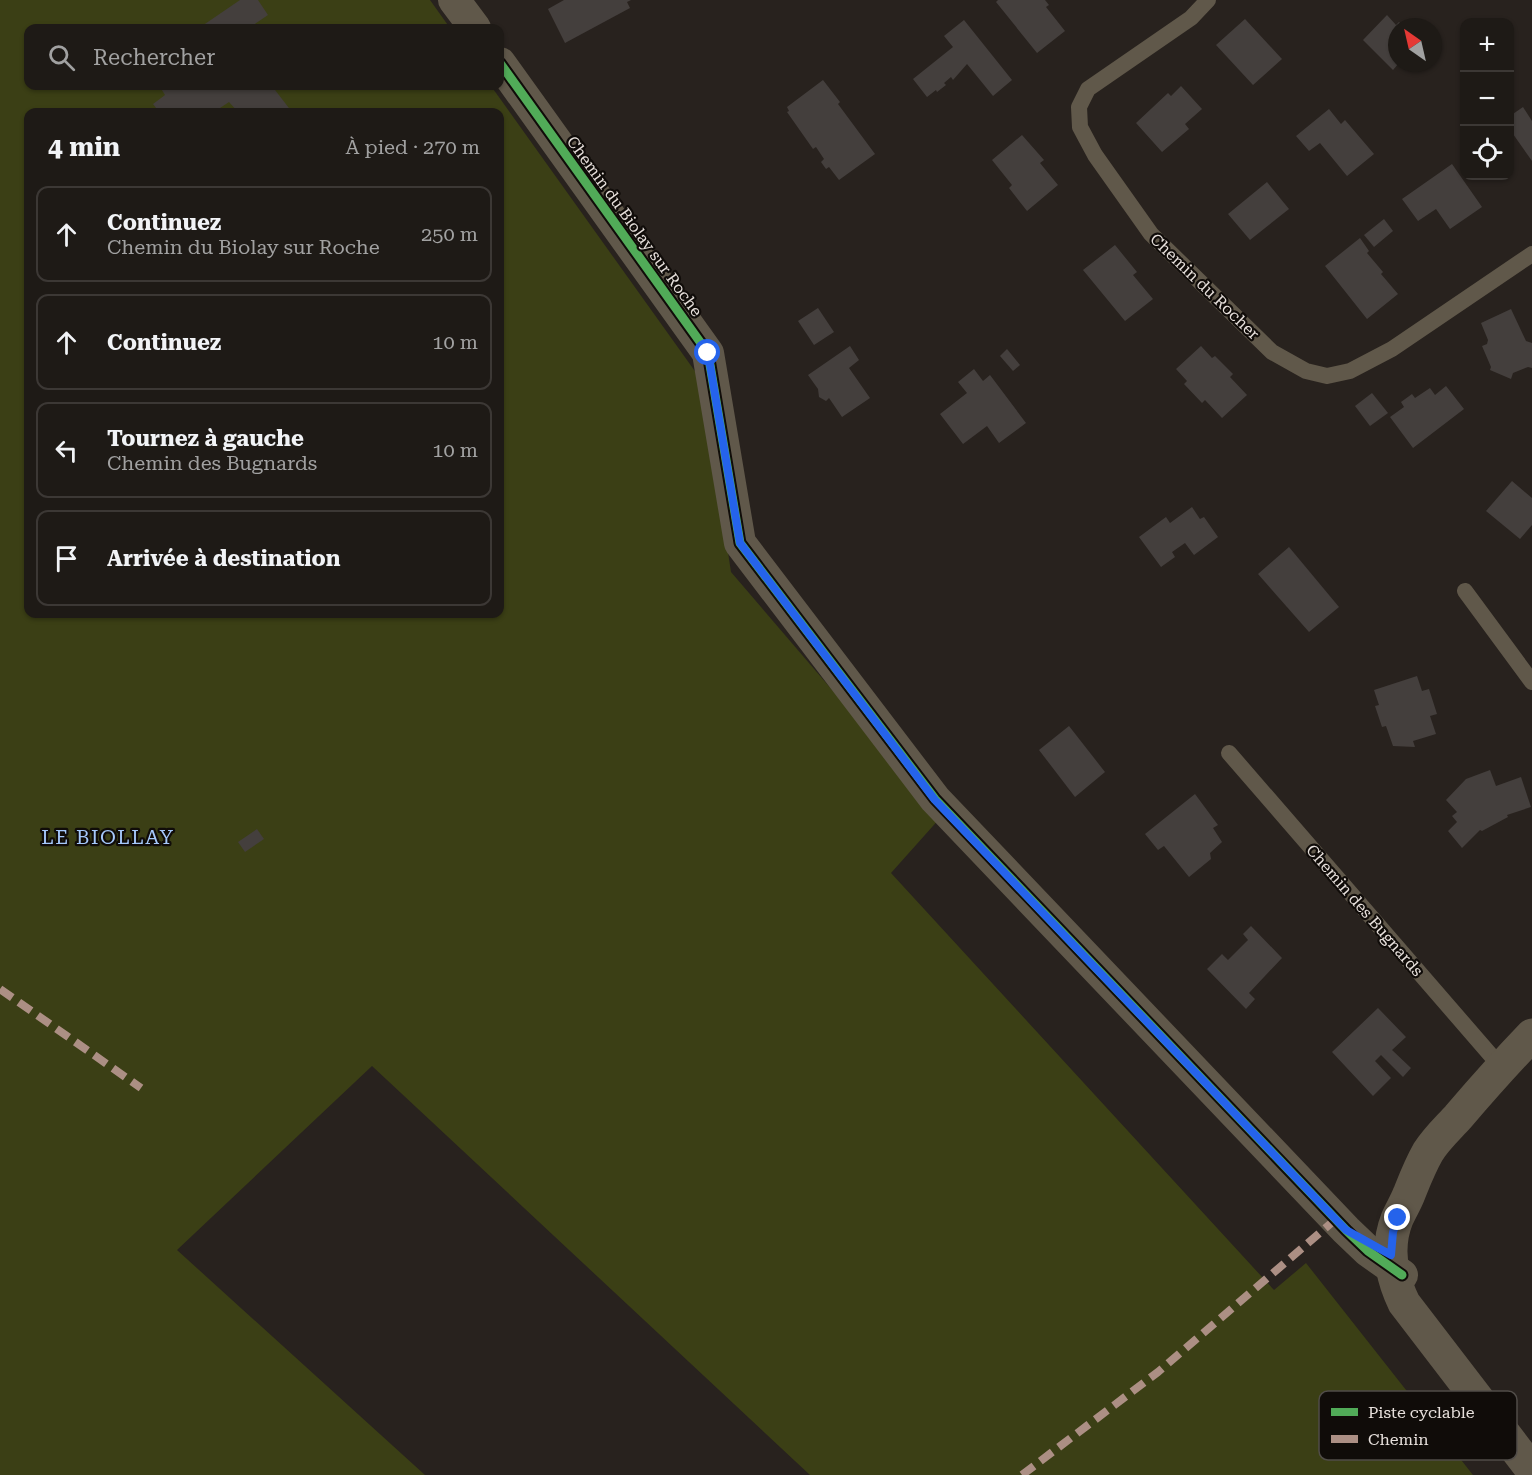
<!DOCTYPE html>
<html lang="fr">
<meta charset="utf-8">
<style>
:root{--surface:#1e1a16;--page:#2b2723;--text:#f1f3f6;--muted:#a1a1a1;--line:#3c3835}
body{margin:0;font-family:"Roboto Serif",serif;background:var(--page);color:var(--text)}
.controls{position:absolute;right:18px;top:18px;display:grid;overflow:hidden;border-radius:12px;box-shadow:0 2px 4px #0004}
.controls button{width:54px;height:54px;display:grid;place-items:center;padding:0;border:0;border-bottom:2px solid var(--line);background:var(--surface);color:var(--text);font:30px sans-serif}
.compass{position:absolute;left:1388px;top:18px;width:54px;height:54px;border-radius:50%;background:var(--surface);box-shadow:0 2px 4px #0004;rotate:326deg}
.stop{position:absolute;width:18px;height:18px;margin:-14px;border:4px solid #2563eb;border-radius:50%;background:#fff}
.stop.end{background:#2563eb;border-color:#fff;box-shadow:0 2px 6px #0008}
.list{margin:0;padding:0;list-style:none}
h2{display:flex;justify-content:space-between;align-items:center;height:78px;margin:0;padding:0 24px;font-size:26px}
h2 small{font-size:20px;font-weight:400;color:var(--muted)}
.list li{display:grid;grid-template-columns:39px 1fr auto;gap:18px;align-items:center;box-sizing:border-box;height:96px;margin:0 12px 12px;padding:0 12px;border:2px solid var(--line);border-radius:12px}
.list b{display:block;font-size:22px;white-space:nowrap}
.list p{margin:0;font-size:20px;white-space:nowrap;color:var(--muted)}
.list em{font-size:20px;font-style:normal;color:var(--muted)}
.icon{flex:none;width:33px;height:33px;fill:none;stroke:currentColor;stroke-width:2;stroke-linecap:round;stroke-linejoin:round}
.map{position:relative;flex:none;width:1532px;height:1475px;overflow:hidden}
.search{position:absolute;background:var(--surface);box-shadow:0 2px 4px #0004;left:24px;top:24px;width:480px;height:66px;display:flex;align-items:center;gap:15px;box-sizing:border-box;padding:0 21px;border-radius:12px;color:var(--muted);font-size:22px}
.panel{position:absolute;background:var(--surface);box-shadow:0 2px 4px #0004;left:24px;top:108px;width:480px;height:510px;border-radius:12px}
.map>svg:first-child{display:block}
</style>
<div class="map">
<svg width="1532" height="1475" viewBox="0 0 1532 1475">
<rect width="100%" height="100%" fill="#28221e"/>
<!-- green -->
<path fill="#3b3f15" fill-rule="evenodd" d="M0,0h430l20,28h-422v58h463l211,295 29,191 210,245 -50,56 383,417 32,-27 167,212h-663l-438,-409 -195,184 248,225h-425zM28,112h472v502h-472z"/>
<!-- building -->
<g fill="#443f3d">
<path d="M240,0h18l10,15 -19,13h-50z"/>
<path d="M564,0h67l-4,2 3,6 -65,35 -17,-34z"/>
<path d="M998,0h47l4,5 -3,2 19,24 -28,22 -41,-51z"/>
<path d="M1387,15l9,10 3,-3 6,5h-8v36h2l-6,7 -30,-30z"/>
<path d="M1245,19l37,40 -29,26 -37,-40z"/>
<path d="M964,20l48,60 -19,16 -26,-32 -14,16 -2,-3 -7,6 2,2 -9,7 -1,-2 -9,7 -14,-18 40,-32 -9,-11z"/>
<path d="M823,80l17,22 -2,2 37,50 -36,26 -10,-13 -3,2 -5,-7 3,-3 -8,-12 -3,2 -26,-37 2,-1 -2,-4z"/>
<path d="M161,86h111l20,26h-54l-9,-10 -15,10h-55l-6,-8 12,-9 -5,-8z"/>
<path d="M1181,86l21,23 -17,15 4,5 -27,23 -26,-29 32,-30 3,3z"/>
<path d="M1523,107l9,14v40l-19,-27 -3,2v-20z"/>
<path d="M1329,109l12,15 4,-4 29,34 -27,22 -27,-33 -11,8 -13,-15z"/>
<path d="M1022,135l22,25 -4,3 18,22 -31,26 -18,-23 3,-3 -20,-25z"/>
<path d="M1452,164l30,43 -32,22 -14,-20 -18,12 -16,-22z"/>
<path d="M1267,182l22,27 -39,31 -22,-26z"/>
<path d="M1384,219l9,12 -19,16 -10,-12z"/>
<path d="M1360,238l9,13 -2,2 16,19 -2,2 17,20 -31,25 -42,-53z"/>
<path d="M1115,245l22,27 -4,3 20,24 -28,22 -42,-51z"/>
<path d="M818,308l16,24 -20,13 -16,-24z"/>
<path d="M1511,309l15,32 6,2v25l-4,-1 -15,6 -2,6 -21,-9 1,-3 -9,-21 5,-2 1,-4 -7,-17z"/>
<path d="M850,346l9,14 -10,8 21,30 -28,19 -13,-19 -3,3 -7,-4 -1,-8 -10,-14z"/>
<path d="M1201,346l11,12 3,-2 18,18 -3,3 17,18 -25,23 -17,-18 -3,3 -18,-19 3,-3 -11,-12z"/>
<path d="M1007,349l13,16 -7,6 -13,-15z"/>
<path d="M974,369l9,12 7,-6 36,48 -27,20 -12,-17 -24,18 -23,-30 27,-21 -9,-11z"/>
<path d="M1446,386l18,23 -51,39 -23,-31 14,-10 -3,-5 11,-8 3,4 15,-10 5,7z"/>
<path d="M1372,393l16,20 -18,13 -15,-20z"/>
<path d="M1512,481l20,17v27l-12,14 -34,-28z"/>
<path d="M1192,507l8,12 4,-2 14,20 -24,18 -9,-12 -13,9 3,5 -14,10 -22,-30 27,-20 4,6z"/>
<path d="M1289,547l50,60 -30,25 -51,-58z"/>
<path d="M1417,676l5,15 7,-2 8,25 -7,2 6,18 -23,7 2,6 -22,-1 -7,-20 -4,1 -7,-21 4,-1 -5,-15z"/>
<path d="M1069,726l36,46 -30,25 -36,-47z"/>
<path d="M1490,770l6,16 25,-9 10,30 -24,8 1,2 -26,14 -2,-1 -18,18 -14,-17 9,-9 -5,-6 5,-4 -11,-12 20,-21z"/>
<path d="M1195,794l23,31 -5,3 9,14 -12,11 1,6 -22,18 -25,-31 -6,4 -13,-16z"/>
<path d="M257,829l7,10 -19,13 -7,-10z"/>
<path d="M1251,926l31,32 -33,35 6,6 -9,10 -39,-40 15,-15 6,6 20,-20 -5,-6z"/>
<path d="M1378,1008l28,29 -14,13 19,18 -8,9 -22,-22 -6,6 16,17 -18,18 -41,-44z"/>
</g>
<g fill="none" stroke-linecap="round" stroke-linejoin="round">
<!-- service -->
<g stroke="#60584a" stroke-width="16">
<path d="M1208,0l-17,18 -103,71 -9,18 1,20 15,28 56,79 121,118 34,19 21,5 23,-5 42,-22 140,-95"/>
<path d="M1465,591l67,91"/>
<path d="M1229,753l272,314"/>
</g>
<!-- minor -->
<g stroke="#60584a" stroke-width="32">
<path d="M454,0l21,28"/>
<path d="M500,63l208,290 32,190 195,256 411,431 22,21 34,24"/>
</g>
<!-- tertiary -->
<path stroke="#60584a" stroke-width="33" d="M1532,1035c-26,27 -50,54 -74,82 -10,11 -22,22 -30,35 -8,14 -13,27 -19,42 -3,8 -8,16 -12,25 -11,28 -6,57 7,84l128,167"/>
<!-- quiet -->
<g stroke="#ac8f84" stroke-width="8" stroke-dasharray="15 8" stroke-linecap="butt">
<path d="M0,989l141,99"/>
<path d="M1022,1475l136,-103 178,-153"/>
</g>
<!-- cycleway casing -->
<g stroke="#100c09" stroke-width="13">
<path id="cycleway" d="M500,63l208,290 32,190 195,256 411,431 22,21 34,24"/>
</g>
<!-- cycleway -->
<use href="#cycleway" stroke="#51ab58" stroke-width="9"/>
</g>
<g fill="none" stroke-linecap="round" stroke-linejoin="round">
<!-- route -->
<path stroke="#2563eb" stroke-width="8" d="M708,353l32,190 195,257 411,430 45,25 2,-23 5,-14"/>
</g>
<g text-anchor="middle" stroke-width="4.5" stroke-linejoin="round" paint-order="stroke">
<!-- street labels -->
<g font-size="16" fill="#e7e0dc" stroke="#100c09">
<text transform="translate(635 226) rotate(54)" y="6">Chemin du Biolay sur Roche</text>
<text transform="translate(1205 286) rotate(44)" y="6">Chemin du Rocher</text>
<text transform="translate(1365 910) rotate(49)" y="6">Chemin des Bugnards</text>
</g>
<!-- quarter labels -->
<g font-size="20" letter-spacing="1.5" fill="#a5c8fa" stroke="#100c09">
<text x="108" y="844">LE BIOLLAY</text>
</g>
</g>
<!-- legend -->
<rect x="1319" y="1391" width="198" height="69" rx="9" fill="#100c09" stroke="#504c48" stroke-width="1.5"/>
<rect x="1331" y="1408" width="27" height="8" fill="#51ab58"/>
<rect x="1331" y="1435" width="27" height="8" fill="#ac8f84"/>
<g font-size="16" fill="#e7e0dc">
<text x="1368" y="1418">Piste cyclable</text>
<text x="1368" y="1445">Chemin</text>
</g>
</svg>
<div class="controls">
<button>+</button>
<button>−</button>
<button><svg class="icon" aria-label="locate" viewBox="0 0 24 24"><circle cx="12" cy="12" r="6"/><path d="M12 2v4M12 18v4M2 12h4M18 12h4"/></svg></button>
</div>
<svg class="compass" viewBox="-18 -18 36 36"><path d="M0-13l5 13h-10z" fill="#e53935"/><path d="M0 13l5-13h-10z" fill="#a1a1a1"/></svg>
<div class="stop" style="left:708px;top:353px"></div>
<div class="stop end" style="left:1398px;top:1218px"></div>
<div class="search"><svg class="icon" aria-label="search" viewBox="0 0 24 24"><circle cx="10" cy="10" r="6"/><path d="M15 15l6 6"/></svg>Rechercher</div>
<section class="panel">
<h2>4 min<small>À pied · 270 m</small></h2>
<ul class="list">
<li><svg class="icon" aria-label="ahead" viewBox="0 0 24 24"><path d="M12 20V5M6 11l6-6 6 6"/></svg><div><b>Continuez</b><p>Chemin du Biolay sur Roche</p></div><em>250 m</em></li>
<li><svg class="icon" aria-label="ahead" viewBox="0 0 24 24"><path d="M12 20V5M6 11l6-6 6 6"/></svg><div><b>Continuez</b></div><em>10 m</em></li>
<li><svg class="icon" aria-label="left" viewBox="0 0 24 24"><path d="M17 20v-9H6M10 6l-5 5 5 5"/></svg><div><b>Tournez à gauche</b><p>Chemin des Bugnards</p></div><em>10 m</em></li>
<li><svg class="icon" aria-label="arrive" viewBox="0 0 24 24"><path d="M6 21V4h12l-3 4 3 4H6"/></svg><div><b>Arrivée à destination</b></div></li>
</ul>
</section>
</div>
